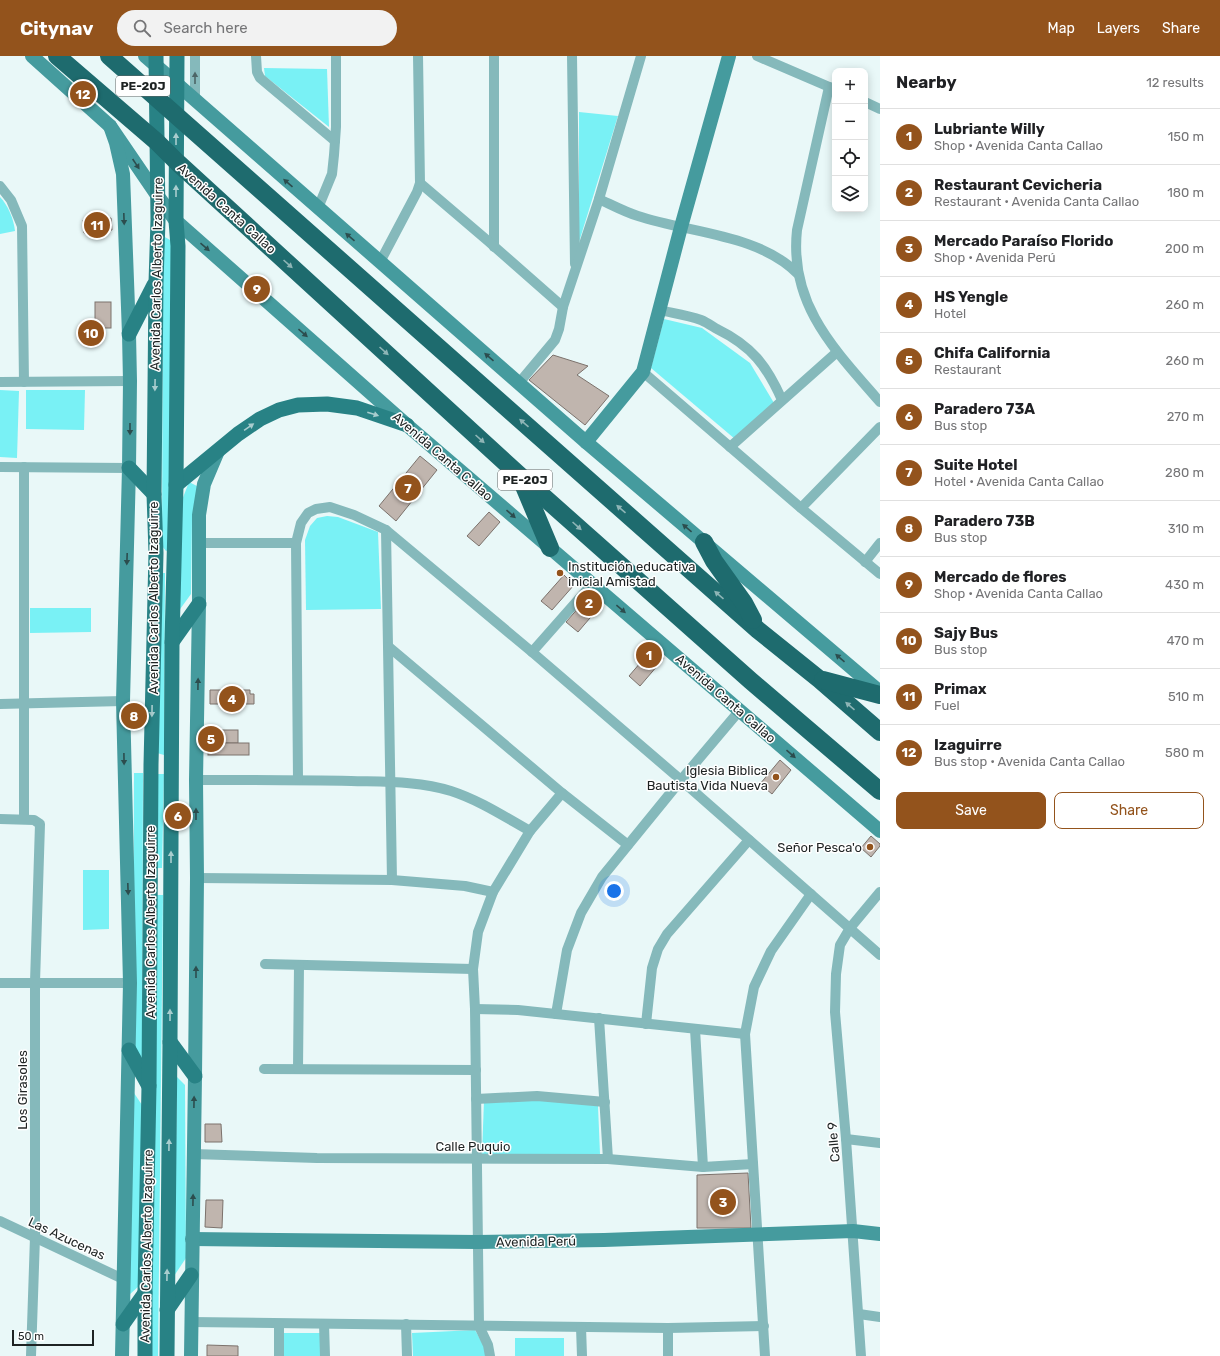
<!DOCTYPE html>
<meta charset="utf-8">
<style>
:root{--surface:#fff;--page:#f2f2f2;--text:#202124;--muted:#757577;--line:#e0e0e0;--accent:#93531c}
body{margin:0;font-family:Rubik,sans-serif;background:var(--page);color:var(--text)}
.controls{position:absolute;right:12px;top:12px;display:grid;overflow:hidden;border-radius:8px;box-shadow:0 2px 10px #0003}
.controls button{width:36px;height:36px;display:grid;place-items:center;padding:0;border:0;border-bottom:1px solid var(--line);background:var(--surface);color:var(--text);font:20px sans-serif}
.scale{position:absolute;left:12px;bottom:10px;width:82px;box-sizing:border-box;padding-left:4px;border:2px solid #1e2323;border-top:0;font-size:11px;line-height:14px;white-space:nowrap;color:#1e2323;-webkit-text-stroke:3px #fff;paint-order:stroke}
.you{position:absolute;left:614px;top:835px;width:14px;height:14px;margin:-10px;border:3px solid #fff;border-radius:50%;background:#1a73e8;box-shadow:0 0 0 6px #1a73e833}
.badge{display:grid;place-items:center;width:26px;height:26px;border-radius:50%;background:var(--accent);color:#fff;font-size:13px;font-weight:700}
.pin{position:absolute;translate:-50% -50%;border:2px solid #fff;box-shadow:0 1px 4px #0006}
.list{margin:0;padding:0;list-style:none}
h2{display:flex;justify-content:space-between;align-items:center;height:52px;margin:0;padding:0 16px;font-size:17px}
h2 small{font-size:13px;font-weight:400;color:var(--muted)}
.list li{display:grid;grid-template-columns:26px 1fr auto;gap:12px;align-items:center;box-sizing:border-box;height:56px;padding:0 16px;border-top:1px solid var(--line)}
.list b{display:block;font-size:15px;white-space:nowrap}
.list p{margin:0;font-size:13px;white-space:nowrap;color:var(--muted)}
.list em{font-size:13px;font-style:normal;color:var(--muted)}
.actions{display:flex;gap:8px;padding:12px 16px}
.actions a{flex:1;padding:9px 0;border:1px solid var(--accent);border-radius:8px;text-align:center;font-size:14px;color:var(--accent)}
.actions .main{background:var(--accent);color:#fff}
.icon{flex:none;width:22px;height:22px;fill:none;stroke:currentColor;stroke-width:2;stroke-linecap:round;stroke-linejoin:round}
.map{position:relative;flex:none;width:880px;height:1300px;overflow:hidden}
header{display:flex;align-items:center;gap:24px;box-sizing:border-box;height:56px;padding:0 20px;background:var(--accent);color:#fff}
header strong{font-size:19px}
nav{display:flex;gap:22px;margin-inline-start:auto;font-size:14px}
.search{width:280px;height:36px;background:var(--page);display:flex;align-items:center;gap:10px;box-sizing:border-box;padding:0 14px;border-radius:22px;color:var(--muted);font-size:15px}
main{display:flex}
aside{flex:1;background:var(--surface)}
.map>svg:first-child{display:block}
</style>
<header>
<strong>Citynav</strong>
<div class="search"><svg class="icon" aria-label="search" viewBox="0 0 24 24"><circle cx="10" cy="10" r="6"/><path d="M15 15l6 6"/></svg>Search here</div>
<nav><a>Map</a><a>Layers</a><a>Share</a></nav>
</header>
<main>
<div class="map">
<svg width="880" height="1300" viewBox="0 0 880 1300">
<rect width="100%" height="100%" fill="#e9f8f8"/>
<!-- green -->
<g fill="#79f1f5">
<path d="M264,12l63,1 2,58 -64,-51z"/>
<path d="M579,56l39,4 -39,126z"/>
<path d="M0,141c8,8 14,23 15,34l-15,3z"/>
<path d="M163,180l9,5v308l-6,2 -4,-5z"/>
<path d="M664,263l38,9 48,35 24,40 -39,36 -84,-71z"/>
<path d="M0,334l19,1 -2,67 -17,-1z"/>
<path d="M26,334h59l-1,40 -58,-1z"/>
<path d="M189,426l10,5 -7,33 -1,74 -13,18 -1,-99z"/>
<path d="M327,460l11,1 40,15 3,77 -75,1 -1,-70 5,-14 7,-8z"/>
<path d="M158,517h7l-1,182 -7,-2z"/>
<path d="M30,552h61v24l-61,1z"/>
<path d="M134,717h9l-1,298 -9,-12z"/>
<path d="M157,718h7l-2,94h-6z"/>
<path d="M83,814h26v59l-26,1z"/>
<path d="M155,839h8l-5,461h-8z"/>
<path d="M177,1021l8,8 1,173 -12,18z"/>
<path d="M134,1037l8,12 -3,181 -10,9z"/>
<path d="M542,1043l56,7 2,48 -118,1 2,-55z"/>
<path d="M475,1274l9,16 2,10h-73l-1,-23z"/>
<rect x="284" y="1277" width="37" height="23"/>
<rect x="515" y="1282" width="49" height="18"/>
</g>
<!-- building -->
<g fill="#c0b5ae" stroke="#7c726c">
<path d="M111,162l1,12 -28,3 -1,-13z"/>
<rect x="95" y="246" width="16" height="26"/>
<path d="M553,299l35,11 -11,9 32,21 -24,29 -56,-45z"/>
<path d="M420,400l17,14 -41,51 -17,-15z"/>
<path d="M489,456l11,10 -21,24 -12,-10z"/>
<path d="M564,519l10,10 -22,25 -11,-9z"/>
<path d="M592,540l10,8 -24,28 -12,-10 22,-25z"/>
<path d="M653,592l11,10 -24,28 -11,-10z"/>
<path d="M210,634h40v4h4v10h-44z"/>
<rect x="208" y="674" width="30" height="13"/>
<rect x="208" y="687" width="41" height="12"/>
<path d="M780,704l11,10 -19,24 -12,-10z"/>
<path d="M871,780l9,8v2l-9,11 -10,-9z"/>
<path d="M205,1068h16l1,18h-17z"/>
<path d="M748,1117l3,55h-54v-53z"/>
<path d="M206,1144h17l-1,28 -17,-1z"/>
<path d="M207,1289l31,1v10h-31z"/>
</g>
<g fill="none" stroke-linecap="round" stroke-linejoin="round">
<!-- street -->
<g stroke="#85b9bb" stroke-width="10">
<path d="M256,0l1,16 3,6 75,63"/>
<path d="M494,0v191"/>
<path d="M572,0l3,208"/>
<path d="M757,0l77,33"/>
<path d="M829,31l-32,143c-8,75 38,120 83,172"/>
<path d="M195,45v-45"/>
<path d="M865,46l15,7"/>
<path d="M420,127l68,58 75,66"/>
<path d="M0,130l11,14 11,26 2,156"/>
<path d="M599,143c13,6 26,13 39,17 51,17 121,18 160,58"/>
<path d="M318,152l14,-34 2,-19 2,-28v-71"/>
<path d="M380,206l37,-70 3,-9 -2,-127"/>
<path d="M659,254c13,3 29,5 42,10 5,2 11,6 16,9 35,17 50,37 65,71"/>
<path d="M643,316l158,136 79,66"/>
<path d="M0,326l130,-1"/>
<path d="M519,327l36,-43 4,-11 4,-22 36,-108 42,-143"/>
<path d="M730,391l107,-95"/>
<path d="M0,411l129,1"/>
<path d="M801,452l79,-81"/>
<path d="M386,474l6,350"/>
<path d="M199,487h97"/>
<path d="M865,506l15,-19"/>
<path d="M389,591l173,146 66,52"/>
<path d="M532,596l60,-68"/>
<path d="M0,648l123,-3"/>
<path d="M196,724c52,0 104,0 155,1 34,1 68,0 100,10 28,9 54,26 79,40"/>
<path d="M298,724l-2,-237 5,-20 7,-10 8,-4 14,-2 24,8 32,15 146,122 149,128 199,175"/>
<path d="M0,763l34,1 6,4 -5,158v255l-4,119"/>
<path d="M24,763v-352"/>
<path d="M197,822l195,2 73,6 28,6"/>
<path d="M265,908l208,5"/>
<path d="M0,927h130"/>
<path d="M475,953l43,1 227,24"/>
<path d="M556,958l11,-64 14,-37 21,-36 79,-97 59,-70"/>
<path d="M599,962l9,141"/>
<path d="M646,968l6,-56 6,-19 9,-15 82,-94"/>
<path d="M695,973l8,138"/>
<path d="M264,1013l212,1"/>
<path d="M298,1013l1,-104"/>
<path d="M476,1043l61,-3 68,6"/>
<path d="M846,1083l34,4"/>
<path d="M193,1098l124,4 291,1 95,8 50,-3"/>
<path d="M0,1165l123,58"/>
<path d="M859,1258l21,3"/>
<path d="M191,1266l477,6 96,-2"/>
<path d="M324,1268l1,32"/>
<path d="M406,1268l1,32"/>
<path d="M581,1271l1,29"/>
<path d="M279,1300v-32"/>
<path d="M490,1300l-2,-11 -9,-19 -4,-317 -2,-40 5,-37 15,-40 37,-61 32,-38"/>
<path d="M668,1300v-28"/>
<path d="M765,1300l-20,-322 9,-47 17,-36 40,-57"/>
<path d="M861,1300l-15,-217 -11,-127 1,-38 4,-29 10,-17 30,-36"/>
</g>
<!-- secondary -->
<g stroke="#459b9e" stroke-width="14">
<path d="M32,0l78,70 47,69 19,26c77,68 154,137 232,205 157,135 315,269 472,405"/>
<path d="M145,0l441,386 294,250"/>
<path d="M110,70l6,17 7,31 6,160 1,47 -1,87 -6,233 7,282 -8,373"/>
<path d="M586,386l57,-70 38,-145 48,-171"/>
<path d="M192,1183l285,3 127,-2 249,-9 27,3"/>
<path d="M191,1300l4,-280 2,-198 -1,-98 3,-176v-89l5,-31 14,-33"/>
</g>
<!-- primary -->
<g stroke="#288285" stroke-width="15">
<path d="M129,278l25,-49"/>
<path d="M129,412l25,26"/>
<path d="M176,429l62,-51 22,-15 19,-9 19,-5 29,-1 30,4 50,17"/>
<path d="M172,586l27,-38"/>
<path d="M170,986l25,34"/>
<path d="M129,994l20,36"/>
<path d="M167,1254l24,-35"/>
<path d="M123,1268l22,-31"/>
<path d="M145,1300v-63l4,-207 2,-321 5,-212 -2,-59 2,-211 2,-63 -2,-164"/>
<path d="M167,1300l3,-314 2,-400 4,-157 2,-239 -2,-25 1,-165"/>
</g>
<!-- highway -->
<g stroke="#1e6b6e" stroke-width="18">
<path d="M57,0l100,86 20,20 342,313 232,206 129,110"/>
<path d="M109,0l649,574 61,49 61,53"/>
<path d="M521,423l29,69"/>
<path d="M704,486l10,19 30,42 9,17"/>
<path d="M823,624l57,15"/>
</g>
</g>
<!-- one-way arrows -->
<defs><path id="oneway-solid" d="M-6-.8H1V-3.2L6.5 0L1 3.2V.8H-6Z"/></defs>
<use fill="#4c6667" href="#oneway-solid" transform="translate(195 22) rotate(-90)"/>
<g fill="#a9cdce">
<use href="#oneway-solid" transform="translate(176 83) rotate(-90)"/>
<use href="#oneway-solid" transform="translate(176 135) rotate(-90)"/>
<use href="#oneway-solid" transform="translate(155 329) rotate(91)"/>
<use href="#oneway-solid" transform="translate(373 358) rotate(18)"/>
<use href="#oneway-solid" transform="translate(249 371) rotate(-35)"/>
<use href="#oneway-solid" transform="translate(152 655) rotate(91)"/>
<use href="#oneway-solid" transform="translate(171 801) rotate(-90)"/>
<use href="#oneway-solid" transform="translate(170 959) rotate(-90)"/>
<use href="#oneway-solid" transform="translate(169 1089) rotate(-89)"/>
<use href="#oneway-solid" transform="translate(167 1219) rotate(-89)"/>
</g>
<g fill="#2c4d4e">
<use href="#oneway-solid" transform="translate(136 108) rotate(56)"/>
<use href="#oneway-solid" transform="translate(288 127) rotate(-139)"/>
<use href="#oneway-solid" transform="translate(124 163) rotate(88)"/>
<use href="#oneway-solid" transform="translate(350 181) rotate(-139)"/>
<use href="#oneway-solid" transform="translate(205 191) rotate(41)"/>
<use href="#oneway-solid" transform="translate(303 277) rotate(41)"/>
<use href="#oneway-solid" transform="translate(489 301) rotate(-139)"/>
<use href="#oneway-solid" transform="translate(130 373) rotate(90)"/>
<use href="#oneway-solid" transform="translate(511 458) rotate(41)"/>
<use href="#oneway-solid" transform="translate(687 472) rotate(-140)"/>
<use href="#oneway-solid" transform="translate(127 503) rotate(92)"/>
<use href="#oneway-solid" transform="translate(621 553) rotate(40)"/>
<use href="#oneway-solid" transform="translate(840 602) rotate(-139)"/>
<use href="#oneway-solid" transform="translate(198 628) rotate(-89)"/>
<use href="#oneway-solid" transform="translate(791 698) rotate(41)"/>
<use href="#oneway-solid" transform="translate(124 703) rotate(89)"/>
<use href="#oneway-solid" transform="translate(196 758) rotate(-90)"/>
<use href="#oneway-solid" transform="translate(128 833) rotate(88)"/>
<use href="#oneway-solid" transform="translate(196 916) rotate(-90)"/>
<use href="#oneway-solid" transform="translate(194 1046) rotate(-89)"/>
<use href="#oneway-solid" transform="translate(193 1144) rotate(-89)"/>
</g>
<g fill="#8eb5b6">
<use href="#oneway-solid" transform="translate(288 208) rotate(42)"/>
<use href="#oneway-solid" transform="translate(384 295) rotate(42)"/>
<use href="#oneway-solid" transform="translate(524 367) rotate(-139)"/>
<use href="#oneway-solid" transform="translate(480 383) rotate(42)"/>
<use href="#oneway-solid" transform="translate(621 453) rotate(-139)"/>
<use href="#oneway-solid" transform="translate(577 470) rotate(42)"/>
<use href="#oneway-solid" transform="translate(719 539) rotate(-139)"/>
<use href="#oneway-solid" transform="translate(850 650) rotate(-139)"/>
</g>
<!-- markers -->
<g fill="#93531c" stroke="#fff" stroke-width="1.5">
<circle cx="560" cy="517" r="4"/>
<circle cx="776" cy="721" r="4"/>
<circle cx="870" cy="791" r="4"/>
</g>
<g text-anchor="middle" stroke-width="3" stroke-linejoin="round" paint-order="stroke">
<!-- shield labels -->
<g fill="#fff" stroke="#626565" stroke-width="1">
<rect x="116" y="20" width="54" height="20" rx="3"/>
<rect x="498" y="414" width="54" height="20" rx="3"/>
</g>
<g font-size="12" font-weight="bold" fill="#1e2323">
<text x="143" y="34">PE-20J</text>
<text x="525" y="428">PE-20J</text>
</g>
<!-- street labels -->
<g font-size="13" fill="#1e2323" stroke="#fff">
<text transform="translate(227 152) rotate(42)" y="5">Avenida Canta Callao</text>
<text transform="translate(156 218) rotate(-89)" y="5">Avenida Carlos Alberto Izaguirre</text>
<text transform="translate(443 400) rotate(41)" y="5">Avenida Canta Callao</text>
<text transform="translate(153 542) rotate(-90)" y="5">Avenida Carlos Alberto Izaguirre</text>
<text transform="translate(726 642) rotate(41)" y="5">Avenida Canta Callao</text>
<text transform="translate(150 866) rotate(-90)" y="5">Avenida Carlos Alberto Izaguirre</text>
<text transform="translate(22 1034) rotate(-90)" y="5">Los Girasoles</text>
<text transform="translate(833 1086) rotate(-95)" y="5">Calle 9</text>
<text x="473" y="1095">Calle Puquio</text>
<text transform="translate(67 1182) rotate(25)" y="5">Las Azucenas</text>
<text transform="translate(536 1185) rotate(-1)" y="5">Avenida Perú</text>
<text transform="translate(146 1190) rotate(-89)" y="5">Avenida Carlos Alberto Izaguirre</text>
</g>
<!-- poi labels -->
<g font-size="13" fill="#1e2323" stroke="#fff" text-anchor="end">
<text x="568" y="515" text-anchor="start">Institución educativa<tspan x="568" dy="15">inicial Amistad</tspan></text>
<text x="768" y="719">Iglesia Biblica<tspan x="768" dy="15">Bautista Vida Nueva</tspan></text>
<text x="862" y="796">Señor Pesca'o</text>
</g>
</g>
</svg>
<div class="controls">
<button>+</button>
<button>−</button>
<button><svg class="icon" aria-label="locate" viewBox="0 0 24 24"><circle cx="12" cy="12" r="6"/><path d="M12 2v4M12 18v4M2 12h4M18 12h4"/></svg></button>
<button><svg class="icon" aria-label="layers" viewBox="0 0 24 24"><path d="M12 4l9 5-9 5-9-5zM3 14l9 5 9-5"/></svg></button>
</div>
<div class="scale">50 m</div>
<div class="you"></div>
<div class="pin badge" style="left:649px;top:599px">1</div>
<div class="pin badge" style="left:589px;top:547px">2</div>
<div class="pin badge" style="left:723px;top:1146px">3</div>
<div class="pin badge" style="left:232px;top:643px">4</div>
<div class="pin badge" style="left:211px;top:683px">5</div>
<div class="pin badge" style="left:178px;top:760px">6</div>
<div class="pin badge" style="left:408px;top:432px">7</div>
<div class="pin badge" style="left:134px;top:660px">8</div>
<div class="pin badge" style="left:257px;top:233px">9</div>
<div class="pin badge" style="left:91px;top:277px">10</div>
<div class="pin badge" style="left:97px;top:169px">11</div>
<div class="pin badge" style="left:83px;top:38px">12</div>
</div>
<aside>
<h2>Nearby<small>12 results</small></h2>
<ul class="list">
<li><span class="badge">1</span><div><b>Lubriante Willy</b><p>Shop · Avenida Canta Callao</p></div><em>150 m</em></li>
<li><span class="badge">2</span><div><b>Restaurant Cevicheria</b><p>Restaurant · Avenida Canta Callao</p></div><em>180 m</em></li>
<li><span class="badge">3</span><div><b>Mercado Paraíso Florido</b><p>Shop · Avenida Perú</p></div><em>200 m</em></li>
<li><span class="badge">4</span><div><b>HS Yengle</b><p>Hotel</p></div><em>260 m</em></li>
<li><span class="badge">5</span><div><b>Chifa California</b><p>Restaurant</p></div><em>260 m</em></li>
<li><span class="badge">6</span><div><b>Paradero 73A</b><p>Bus stop</p></div><em>270 m</em></li>
<li><span class="badge">7</span><div><b>Suite Hotel</b><p>Hotel · Avenida Canta Callao</p></div><em>280 m</em></li>
<li><span class="badge">8</span><div><b>Paradero 73B</b><p>Bus stop</p></div><em>310 m</em></li>
<li><span class="badge">9</span><div><b>Mercado de flores</b><p>Shop · Avenida Canta Callao</p></div><em>430 m</em></li>
<li><span class="badge">10</span><div><b>Sajy Bus</b><p>Bus stop</p></div><em>470 m</em></li>
<li><span class="badge">11</span><div><b>Primax</b><p>Fuel</p></div><em>510 m</em></li>
<li><span class="badge">12</span><div><b>Izaguirre</b><p>Bus stop · Avenida Canta Callao</p></div><em>580 m</em></li>
</ul>
<div class="actions"><a class="main">Save</a><a>Share</a></div>
</aside>
</main>
